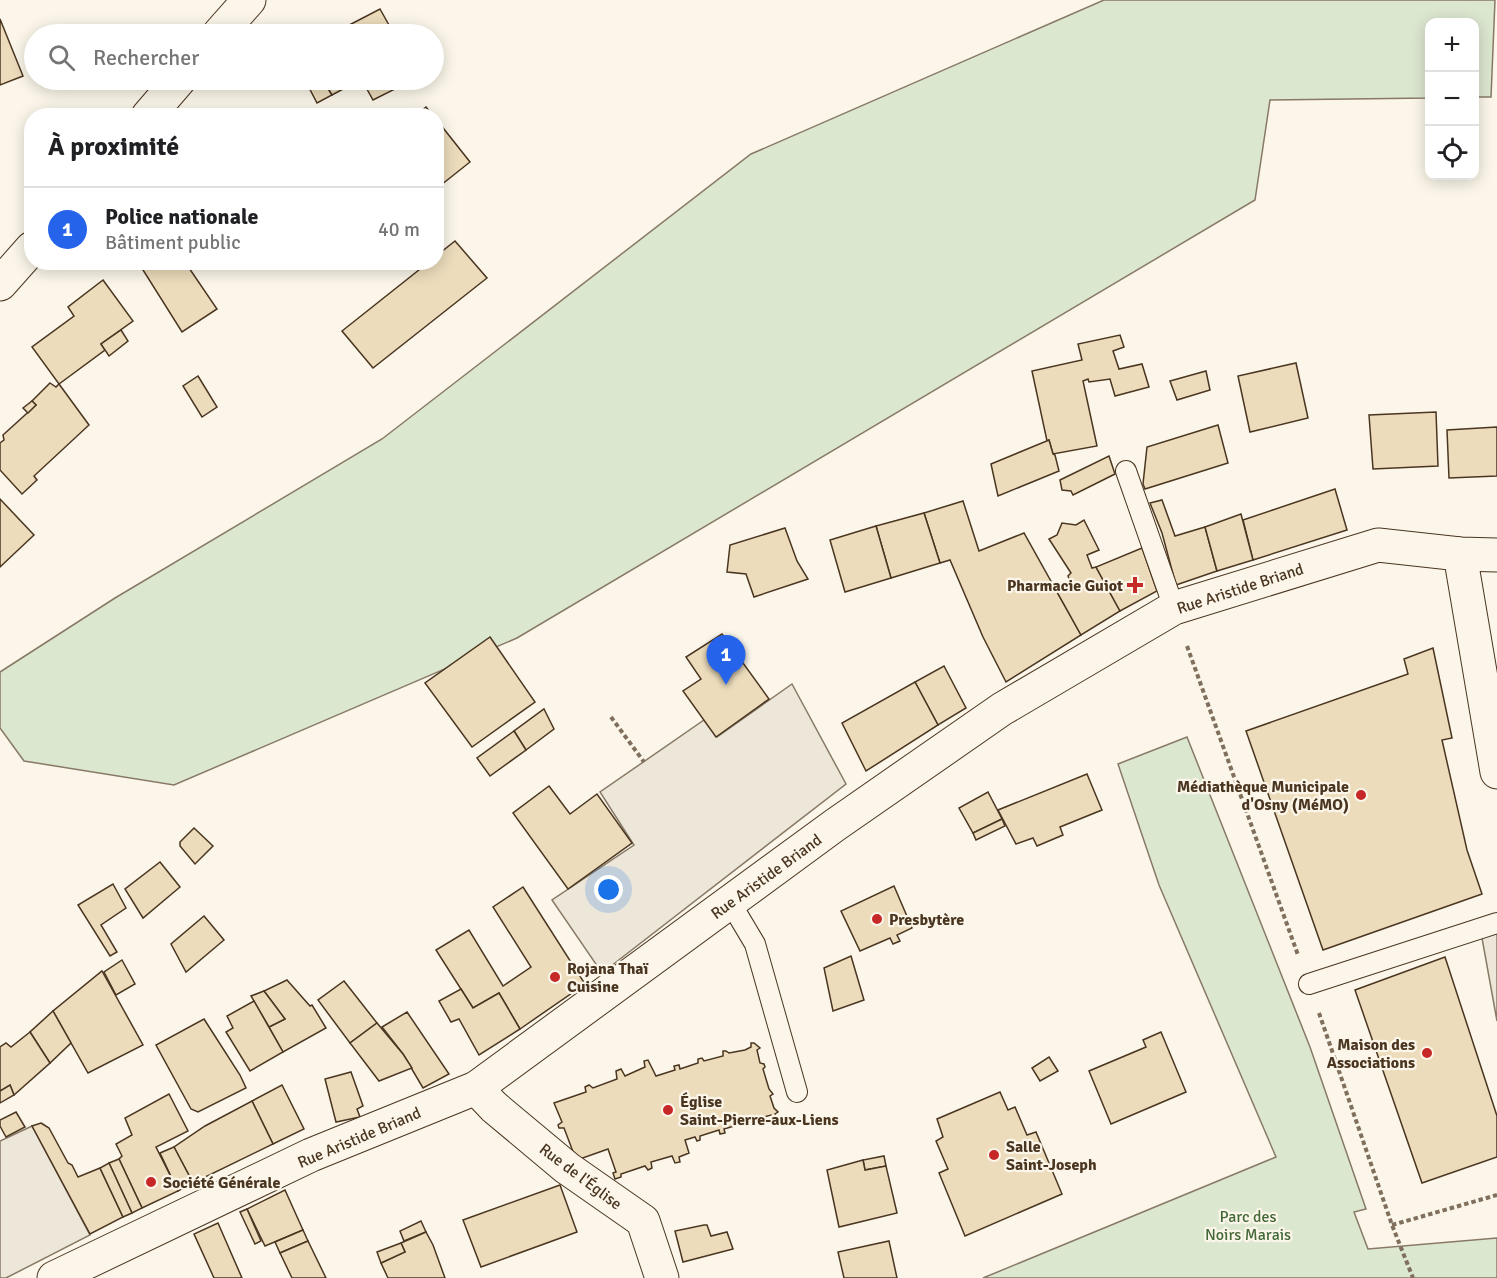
<!DOCTYPE html>
<html lang="fr">
<meta charset="utf-8">
<style>
:root{--surface:#fff;--page:#f2f2f2;--text:#202124;--muted:#757577;--line:#e0e0e0;--accent:#2563eb}
body{margin:0;font-family:Signika,sans-serif;background:var(--page);color:var(--text)}
.controls{position:absolute;right:18px;top:18px;display:grid;overflow:hidden;border-radius:12px;box-shadow:0 3px 15px #0003}
.controls button{width:54px;height:54px;display:grid;place-items:center;padding:0;border:0;border-bottom:2px solid var(--line);background:var(--surface);color:var(--text);font:30px sans-serif}
.you{position:absolute;left:609px;top:890px;width:21px;height:21px;margin:-15px;border:4px solid #fff;border-radius:50%;background:#1a73e8;box-shadow:0 0 0 9px #1a73e833}
.badge{display:grid;place-items:center;width:39px;height:39px;border-radius:50%;background:var(--accent);color:#fff;font-size:20px;font-weight:700}
.pin{position:absolute;translate:-50% -50px;filter:drop-shadow(0 2px 3px #0008)}
.pin::after{content:'';position:absolute;top:32px;width:21px;height:18px;background:inherit;clip-path:polygon(0 0,100% 0,50% 100%)}
.list{margin:0;padding:0;list-style:none}
h2{display:flex;justify-content:space-between;align-items:center;height:78px;margin:0;padding:0 24px;font-size:26px}
h2 small{font-size:20px;font-weight:400;color:var(--muted)}
.list li{display:grid;grid-template-columns:39px 1fr auto;gap:18px;align-items:center;box-sizing:border-box;height:84px;padding:0 24px;border-top:2px solid var(--line)}
.list b{display:block;font-size:22px;white-space:nowrap}
.list p{margin:0;font-size:20px;white-space:nowrap;color:var(--muted)}
.list em{font-size:20px;font-style:normal;color:var(--muted)}
.icon{flex:none;width:33px;height:33px;fill:none;stroke:currentColor;stroke-width:2;stroke-linecap:round;stroke-linejoin:round}
.map{position:relative;flex:none;width:1497px;height:1278px;overflow:hidden}
.search{position:absolute;background:var(--surface);box-shadow:0 3px 15px #0003;left:24px;top:24px;width:420px;height:66px;display:flex;align-items:center;gap:15px;box-sizing:border-box;padding:0 21px;border-radius:33px;color:var(--muted);font-size:22px}
.panel{position:absolute;background:var(--surface);box-shadow:0 3px 15px #0003;left:24px;top:108px;width:420px;height:162px;border-radius:24px}
.map>svg:first-child{display:block}
</style>
<div class="map">
<svg width="1497" height="1278" viewBox="0 0 1497 1278">
<rect width="100%" height="100%" fill="#fbf6e9"/>
<!-- green -->
<g fill="#dce7d0" stroke="#887966" stroke-width="1.5">
<path d="M1104,0h391l-4,97h-16l-1,-75h-44l-1,76 -159,2 -15,100 -738,438 -343,147 -150,-24 -24,-33v-56l115,-74 267,-159 369,-285z"/>
<path d="M1187,737l123,310 56,162 -12,3 14,37 129,-11v40h-514l293,-121 -117,-272 -41,-121z"/>
</g>
<!-- parking -->
<g fill="#ede7d9" stroke="#887966" stroke-width="1.5">
<path d="M792,684l54,100 -244,189 -50,-73 82,-55 -34,-53 104,-72 13,17z"/>
<path d="M1497,923v98l-17,-94z"/>
<path d="M32,1126l58,109 -84,43h-6v-137z"/>
</g>
<!-- building -->
<g fill="#ecdcbc" stroke="#4a3520" stroke-width="1.5">
<path d="M380,9l14,25h-62z"/>
<path d="M0,19l23,57 -23,9z"/>
<path d="M305,80h18l9,15 -15,8z"/>
<path d="M323,80h37l-28,15z"/>
<path d="M362,80h34l3,7 -26,13z"/>
<path d="M426,107l7,9h-18z"/>
<path d="M436,119l34,43 -34,27z"/>
<path d="M455,241l32,37 -114,90 -31,-37 87,-69h7v-6z"/>
<path d="M138,262h47l32,47 -35,23z"/>
<path d="M103,280l30,41 -32,23 4,6 -46,34 -27,-37 42,-31 -6,-9z"/>
<path d="M121,330l7,11 -19,15 -8,-12z"/>
<path d="M1120,335l4,12 -11,4 6,18 23,-5 7,23 -34,9 -5,-17 -21,3 -1,-3 -5,2 14,65 -44,8 -4,-14 -2,1 -15,-70 50,-11 -4,-16z"/>
<path d="M1296,363l12,55 -58,14 -12,-56z"/>
<path d="M1206,371l4,19 -33,10 -7,-19z"/>
<path d="M198,376l19,31 -15,10 -19,-31z"/>
<path d="M50,383l6,4 3,-3 30,41 -55,51 3,4 -15,14 -22,-24v-27l4,-3 -1,-5 33,-30 -4,-4z"/>
<path d="M32,401l4,4 -8,8 -5,-5z"/>
<path d="M1436,412l2,54 -65,3 -4,-54z"/>
<path d="M1218,425l10,38 -83,26 -2,-5 4,-37z"/>
<path d="M1497,427v49l-48,2 -2,-48z"/>
<path d="M1049,440l4,14 2,1 4,16 -61,25 -7,-32z"/>
<path d="M1109,456l6,18 -42,21 -2,-4 -9,-1 -2,-10z"/>
<path d="M1335,489l12,41 -94,30 -10,-40z"/>
<path d="M0,499l34,36 -34,32z"/>
<path d="M1162,500l13,36 30,-9 12,44 -41,14 -14,-52 -12,-30z"/>
<path d="M963,501l16,50 45,-18 57,102 -75,47 -23,-45 -33,-77 -10,3 -16,-50z"/>
<path d="M924,513l16,50 -49,15 -15,-52z"/>
<path d="M1241,514l12,46 -36,11 -12,-44z"/>
<path d="M1084,520l15,30 -12,5 5,13 4,-1 24,44 -39,24 -25,-45 14,-9 -2,-5 3,-3 -22,-34 8,-4 5,-12 14,2z"/>
<path d="M876,526l15,52 -46,14 -15,-52z"/>
<path d="M785,528l12,33 11,18 -54,18 -8,-23 -19,-2 3,-27z"/>
<path d="M1142,548l15,43 -37,20 -24,-44z"/>
<path d="M722,634l47,65 -53,38 -33,-46 18,-12 -15,-22z"/>
<path d="M490,637l45,65 -63,45 -47,-64z"/>
<path d="M1433,648l19,90 -10,2 25,110 15,44 -159,56 -77,-219 162,-57 -4,-15z"/>
<path d="M944,666l22,42 -28,17 -23,-43z"/>
<path d="M915,682l23,43 -72,46 -24,-48z"/>
<path d="M544,709l10,20 -28,21 -12,-19z"/>
<path d="M514,731l12,19 -36,26 -13,-18z"/>
<path d="M1087,774l15,36 -42,17 3,8 -26,11 -4,-8 -17,6 -18,-34z"/>
<path d="M549,786l21,28 27,-20 35,49 -64,46 -55,-76z"/>
<path d="M988,792l14,27 -29,14 -14,-25z"/>
<path d="M1002,819l3,7 -29,14 -3,-7z"/>
<path d="M194,828l19,18 -18,18 -15,-18v-4z"/>
<path d="M160,862l20,25 -37,31 -18,-29z"/>
<path d="M113,884l13,24 -25,17 16,27 -7,4 -32,-51z"/>
<path d="M894,886l18,42 -15,7 3,6 -7,3 -3,-6 -30,13 -19,-40z"/>
<path d="M523,887l62,97 -65,45 -21,-36 -26,15 -37,-58 33,-20 34,56 28,-19 -38,-60z"/>
<path d="M204,916l20,24 -38,32 -15,-28z"/>
<path d="M851,956l13,44 -31,11 -9,-43z"/>
<path d="M1445,957l52,159v41l-75,26 -67,-193z"/>
<path d="M122,960l13,24 -19,11 -12,-23z"/>
<path d="M102,971l41,74 -55,28 -35,-62z"/>
<path d="M287,980l23,26 2,-1 14,23 -43,24 -14,-25 16,-8 -21,-28z"/>
<path d="M344,981l33,42 -27,20 -32,-43z"/>
<path d="M461,989l12,19 26,-15 21,36 -41,26 -20,-36 -8,3 -12,-21z"/>
<path d="M264,991l21,28 -16,8 -18,-31z"/>
<path d="M254,1001l29,51 -33,19 -24,-39 7,-4 -6,-12z"/>
<path d="M53,1011l18,32 -21,20 -20,-31z"/>
<path d="M407,1012l42,62 -26,14 -20,-34 -21,-27z"/>
<path d="M204,1019l36,56 6,13 -48,24 -7,-3 -35,-64z"/>
<path d="M377,1023l26,31 9,14 -33,13 -29,-38z"/>
<path d="M30,1032l20,31 -36,32 -4,-10 -10,6v-44l6,-4 5,4z"/>
<path d="M1161,1032l25,60 -75,32 -22,-53 57,-24 -3,-7z"/>
<path d="M751,1043h3l6,5 -3,2 3,13 4,1 1,3 -2,2 6,20 4,5 -3,2 4,12 4,4 -3,2 1,3 -3,1 -2,-3 -22,6 1,4 -4,1 -2,-3 -20,6 1,4 -5,1 -1,-4 -19,6v4l-3,1 -2,-4 -10,3 4,13 -10,4 1,5 -5,1 -3,-7 -21,6 1,6 -4,2 -3,-4 -24,8v3l-6,2 -2,-6 3,-1 -8,-23 -28,10 -5,-2 -11,-29h-5l-1,-3 4,-3 -8,-19 32,-11 -1,-5 4,-2 4,3 24,-9 -1,-8 5,-2 4,7 20,-9 -1,-6 4,-1 8,16 19,-6 -1,-4 5,-1 1,4 18,-6v-4l4,-1 2,3 19,-5v-5h3l3,2 16,-3 6,-3z"/>
<path d="M1049,1057l9,14 -18,10 -8,-13z"/>
<path d="M351,1072l12,34 -6,3 3,8 -24,5 -11,-43z"/>
<path d="M10,1085l4,10 -14,8v-12z"/>
<path d="M282,1085l22,44 -31,15 -21,-43z"/>
<path d="M1000,1092l8,18 7,-3 12,28 9,-3 26,62 -97,42 -26,-63 9,-4 -12,-28 7,-4 -6,-18z"/>
<path d="M169,1094l19,37 -32,16 22,44 -36,17 -23,-49 3,-3 -6,-12 16,-9 -7,-17z"/>
<path d="M252,1101l21,43 -80,39 -19,-36 31,-21z"/>
<path d="M16,1112l9,15 -19,10 -6,-11v-6z"/>
<path d="M41,1123l8,5 19,35 4,2 6,12 22,-9 23,49 -33,17 -58,-108z"/>
<path d="M174,1147l19,36 -15,8 -18,-38z"/>
<path d="M884,1156l2,10 -21,4 -2,-10z"/>
<path d="M119,1159l23,49 -10,5 -23,-50z"/>
<path d="M863,1160l2,10 21,-4 11,47 -58,14 -12,-57z"/>
<path d="M109,1163l23,50 -9,4 -23,-49z"/>
<path d="M560,1185l17,47 -96,35 -18,-47z"/>
<path d="M285,1190l18,40 -38,16 -18,-37z"/>
<path d="M247,1209l14,32 -6,3 -15,-32z"/>
<path d="M421,1221l5,11 -22,9 -4,-10z"/>
<path d="M218,1223l24,55h-28l-20,-44z"/>
<path d="M704,1225h3l4,11 16,-4 6,17 -50,13 -8,-31z"/>
<path d="M303,1230l5,11 -28,12 -5,-11z"/>
<path d="M426,1232l7,13 12,33h-57l-7,-15 24,-11 -4,-9z"/>
<path d="M308,1241l18,37h-34l-12,-25z"/>
<path d="M889,1241l8,37h-53l-6,-26z"/>
<path d="M401,1243l4,9 -24,11 -4,-11z"/>
</g>
<g fill="none" stroke-linecap="round" stroke-linejoin="round">
<!-- lane casing -->
<g stroke="#4a3520" stroke-width="22">
<g id="lane">
<path d="M1126,471l48,137"/>
<path d="M730,902l25,42 42,148"/>
<path d="M1309,984l188,-61"/>
</g>
</g>
<!-- street casing -->
<g stroke="#4a3520" stroke-width="35">
<g id="street">
<path d="M1460,554l37,218"/>
<path d="M476,1088l18,19 73,61 76,53 19,57"/>
<path d="M54,1278l257,-123 165,-67 359,-263 167,-116 172,-101 204,-63 82,9 37,1"/>
</g>
</g>
<!-- secondary casing -->
<g stroke="#4a3520" stroke-width="35">
<g id="secondary">
<path d="M219,34l30,-34"/>
<path d="M148,116l31,-36"/>
<path d="M0,284l32,-36"/>
</g>
</g>
<!-- path -->
<g stroke="#7f6f5c" stroke-width="4" stroke-dasharray="4.5 3" stroke-linecap="butt">
<path d="M1187,646l111,309"/>
<path d="M611,717l33,45"/>
<path d="M1319,1013l73,212 21,53"/>
<path d="M1392,1225l105,-30"/>
</g>
<!-- lane -->
<use href="#lane" stroke="#fbf6e9" stroke-width="20"/>
<!-- street -->
<use href="#street" stroke="#fbf6e9" stroke-width="33"/>
<!-- secondary -->
<use href="#secondary" stroke="#fbf6e9" stroke-width="33"/>
</g>
<!-- markers -->
<g fill="#c62828" stroke="#fbf6e9" stroke-width="2">
<path d="M1132 576h6v6h6v6h-6v6h-6v-6h-6v-6h6z"/>
<circle cx="1361" cy="795" r="6"/>
<circle cx="877" cy="919" r="6"/>
<circle cx="555" cy="977" r="6"/>
<circle cx="1427" cy="1053" r="6"/>
<circle cx="668" cy="1110" r="6"/>
<circle cx="994" cy="1155" r="6"/>
<circle cx="151" cy="1182" r="6"/>
</g>
<g text-anchor="middle" stroke-width="4.5" stroke-linejoin="round" paint-order="stroke">
<!-- poi labels -->
<g font-size="16" font-weight="bold" fill="#4a3520" stroke="#fbf6e9" text-anchor="start">
<text x="1123" y="591" text-anchor="end">Pharmacie Guiot</text>
<text x="1349" y="792" text-anchor="end">Médiathèque Municipale<tspan x="1349" dy="18">d'Osny (MéMO)</tspan></text>
<text x="889" y="925">Presbytère</text>
<text x="567" y="974">Rojana Thaï<tspan x="567" dy="18">Cuisine</tspan></text>
<text x="1415" y="1050" text-anchor="end">Maison des<tspan x="1415" dy="18">Associations</tspan></text>
<text x="680" y="1107">Église<tspan x="680" dy="18">Saint-Pierre-aux-Liens</tspan></text>
<text x="1006" y="1152">Salle<tspan x="1006" dy="18">Saint-Joseph</tspan></text>
<text x="163" y="1188">Société Générale</text>
</g>
<!-- street labels -->
<g font-size="16" fill="#4a3520" stroke="#fbf6e9">
<text transform="translate(1240 588) rotate(-18)" y="6">Rue Aristide Briand</text>
<text transform="translate(766 876) rotate(-36)" y="6">Rue Aristide Briand</text>
<text transform="translate(359 1137) rotate(-23)" y="6">Rue Aristide Briand</text>
<text transform="translate(581 1176) rotate(37)" y="6">Rue de l'Église</text>
</g>
<!-- park labels -->
<g font-size="16" fill="#436837" stroke="#fbf6e9">
<text x="1248" y="1222">Parc des<tspan x="1248" dy="18">Noirs Marais</tspan></text>
</g>
</g>
</svg>
<div class="controls">
<button>+</button>
<button>−</button>
<button><svg class="icon" aria-label="locate" viewBox="0 0 24 24"><circle cx="12" cy="12" r="6"/><path d="M12 2v4M12 18v4M2 12h4M18 12h4"/></svg></button>
</div>
<div class="you"></div>
<div class="pin badge" style="left:726px;top:685px">1</div>
<div class="search"><svg class="icon" aria-label="search" viewBox="0 0 24 24"><circle cx="10" cy="10" r="6"/><path d="M15 15l6 6"/></svg>Rechercher</div>
<section class="panel">
<h2>À proximité<small></small></h2>
<ul class="list">
<li><span class="badge">1</span><div><b>Police nationale</b><p>Bâtiment public</p></div><em>40 m</em></li>
</ul>
</section>
</div>
